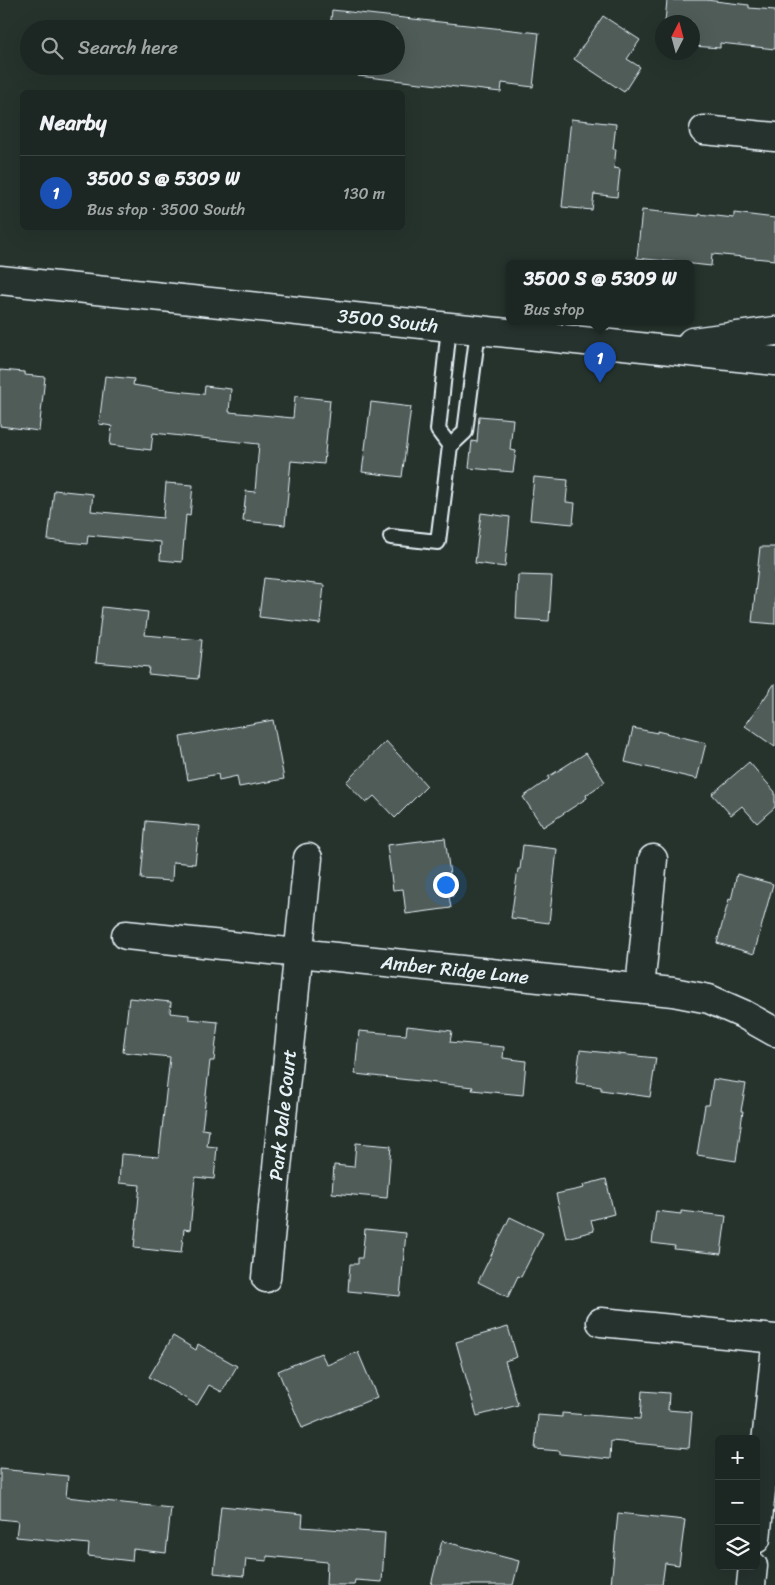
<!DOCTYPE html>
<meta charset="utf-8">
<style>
:root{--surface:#1c2622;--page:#252e2a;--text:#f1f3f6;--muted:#a0a5a5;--line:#3a4340;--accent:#ff9aa2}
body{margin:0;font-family:Sriracha,sans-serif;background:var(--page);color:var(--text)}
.controls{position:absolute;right:15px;bottom:15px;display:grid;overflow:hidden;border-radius:8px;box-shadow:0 5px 20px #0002}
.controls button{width:45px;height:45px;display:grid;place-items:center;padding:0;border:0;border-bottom:1px solid var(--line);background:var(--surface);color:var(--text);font:25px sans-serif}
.compass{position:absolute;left:655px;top:15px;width:45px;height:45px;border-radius:50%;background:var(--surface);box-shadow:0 5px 20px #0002;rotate:6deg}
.you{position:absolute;left:445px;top:884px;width:18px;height:18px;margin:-12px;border:4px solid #fff;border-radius:50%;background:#1a73e8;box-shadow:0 0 0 8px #1a73e833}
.badge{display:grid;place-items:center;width:32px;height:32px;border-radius:50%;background:var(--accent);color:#fff;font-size:16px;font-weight:700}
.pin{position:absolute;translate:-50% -41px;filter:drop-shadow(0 1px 2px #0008)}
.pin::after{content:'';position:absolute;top:26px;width:18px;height:15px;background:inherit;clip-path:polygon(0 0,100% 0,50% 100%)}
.popup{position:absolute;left:506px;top:260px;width:188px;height:65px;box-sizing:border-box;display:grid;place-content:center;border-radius:8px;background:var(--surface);filter:drop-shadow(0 1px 4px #0005);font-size:16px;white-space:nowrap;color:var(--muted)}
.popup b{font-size:19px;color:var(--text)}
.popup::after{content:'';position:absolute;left:50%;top:100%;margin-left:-10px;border:10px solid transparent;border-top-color:var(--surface)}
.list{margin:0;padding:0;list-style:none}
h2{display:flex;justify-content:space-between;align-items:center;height:65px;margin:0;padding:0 20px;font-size:21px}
h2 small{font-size:16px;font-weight:400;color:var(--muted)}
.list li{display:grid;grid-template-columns:32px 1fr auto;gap:15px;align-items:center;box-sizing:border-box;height:75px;padding:0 20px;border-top:1px solid var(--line)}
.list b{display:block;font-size:19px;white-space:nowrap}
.list p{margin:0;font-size:16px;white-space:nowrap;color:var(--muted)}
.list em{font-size:16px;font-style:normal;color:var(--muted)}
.icon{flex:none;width:28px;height:28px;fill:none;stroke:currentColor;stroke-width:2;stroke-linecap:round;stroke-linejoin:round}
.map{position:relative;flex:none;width:775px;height:1585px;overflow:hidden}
.search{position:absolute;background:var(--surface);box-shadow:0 5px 20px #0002;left:20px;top:20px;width:385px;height:55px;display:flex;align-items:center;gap:12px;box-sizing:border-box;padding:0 18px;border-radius:28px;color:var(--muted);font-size:19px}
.panel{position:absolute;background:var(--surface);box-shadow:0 5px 20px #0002;left:20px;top:90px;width:385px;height:140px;border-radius:8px}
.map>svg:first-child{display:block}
</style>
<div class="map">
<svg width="775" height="1585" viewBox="0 0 775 1585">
<rect width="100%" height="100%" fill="#26332d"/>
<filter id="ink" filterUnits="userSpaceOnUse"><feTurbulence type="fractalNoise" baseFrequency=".02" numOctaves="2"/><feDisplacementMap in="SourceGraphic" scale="10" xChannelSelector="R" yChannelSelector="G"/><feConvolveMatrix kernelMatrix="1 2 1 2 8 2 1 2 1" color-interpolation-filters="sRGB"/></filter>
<g filter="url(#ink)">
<!-- building -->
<g fill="#505c59" stroke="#e8f1f8">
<path d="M667,0h39l43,5v3l26,2v39l-55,-6v5l-28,-2v-24h-27z"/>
<path d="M332,10l207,23 -6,54 -31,-4 -1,9 -143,-16 1,-6 -33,-4h70v-37h-66z"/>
<path d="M603,16l37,24 -13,19 13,8 -16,25 -50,-33z"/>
<path d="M571,119l45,5 -3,25h3l-2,19 6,1 -3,28 -23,-3 -2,16 -30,-3z"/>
<path d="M642,210l57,6v-2l35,4v-5l41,5v42l-63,-6 -1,12 -74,-8z"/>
<path d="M0,370l25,2v3l20,2 -6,54 -39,-5z"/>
<path d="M105,376l29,3 -1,6 25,4 46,5 1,-8 26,3 -2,23 64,6 2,-22 35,4 -6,64 -33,-3 -6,64 -42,-4 3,-30 9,1 4,-48 -106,-11 -2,17 -41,-5 2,-19 -13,-2z"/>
<path d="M371,402l40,5 -9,70 -40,-5z"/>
<path d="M479,416l34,3 -3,31 6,1 -3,21 -44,-4 3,-27 5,1z"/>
<path d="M534,477l34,3 -2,22 9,1 -2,21 -43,-4z"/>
<path d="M166,483l27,2 -3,31 -4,-1 -4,47 -22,-2 1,-18 -73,-7 -1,9 -39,-4 6,-50 39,4 -2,17 72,7z"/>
<path d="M481,513l29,4 -5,50 -30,-4z"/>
<path d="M760,547h15v77l-23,-2z"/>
<path d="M518,575l34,1 -3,45 -33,-2z"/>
<path d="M264,578l60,7 -4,39 -61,-7z"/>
<path d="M102,607l46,5 -3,23 57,5 -4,39 -50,-5 1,-7 -53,-5z"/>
<path d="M775,683v64l-30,-21z"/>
<path d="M273,720l11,59 -45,8 -2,-11 -18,4 -1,-6 -30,6 -8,-43z"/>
<path d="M633,728l24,5v-2l49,12 -9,36 -72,-17z"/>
<path d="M386,741l41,45 -32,32 -21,-22 -8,7 -20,-21z"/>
<path d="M586,753l19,29 -19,13 1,3 -44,29 -20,-30 26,-18 -1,-2z"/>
<path d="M749,762l26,30v15l-18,16 -15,-17 -11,9 -19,-21z"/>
<path d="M146,821l53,5 -4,38 -22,-2 -1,19 -31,-2z"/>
<path d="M445,838l8,58h-4l2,12 -45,6 -3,-25 -10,1 -6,-45z"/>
<path d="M523,845l34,4 -8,74 -38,-5 7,-49h2z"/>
<path d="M737,874l36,10 -19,70 -37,-11 12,-44 2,1z"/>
<path d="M129,998l42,4 -1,11 19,2v4l29,3 -4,39h-4l-8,68 7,1 -2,16 10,1 -3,32 -19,-2 -5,53 -6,-1 -3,24 -47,-5 6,-63 -21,-2 2,-29 38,3 11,-100 -47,-5z"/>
<path d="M407,1026l45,5 -2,11 54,5 -1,11 23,3 -3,34 -51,-5 1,-3 -118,-13 4,-43 47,4z"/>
<path d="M580,1050l76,8 -6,39 -49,-7v-3l-25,-4z"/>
<path d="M713,1079l33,5 -5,27h2l-7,50 -39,-6 8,-50h4z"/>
<path d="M356,1143l35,3 -4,52 -55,-5 2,-28 20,2z"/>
<path d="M606,1179l8,35 -23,6 3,11 -28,7 -10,-44 28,-6 -1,-3z"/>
<path d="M656,1211l25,3v-3l45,5 -5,38 -47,-5 1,-3 -23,-3z"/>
<path d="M510,1217l33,16 -22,44 -3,-1 -10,21 -30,-15z"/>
<path d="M365,1229l41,4 -6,63 -52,-5 2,-27h8v-6h4z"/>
<path d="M508,1327l9,30 -12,4 13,44 -41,11 -21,-74z"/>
<path d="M173,1336l23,14 2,-6 39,22 -15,26 -13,-7 -12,20 -48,-28z"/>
<path d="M358,1352l19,45 -75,31 -24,-57 43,-18 6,12z"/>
<path d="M642,1391l27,2 -1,17 24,2 -3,36 -78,-7 -1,18 -50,-5v-3l-25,-2 3,-34 24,2v-4l78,6z"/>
<path d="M0,1469l68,7 -2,21 105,11 -5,45 -33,-4 -1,12 -44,-5 1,-12 -73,-7 2,-16 -18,-2z"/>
<path d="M221,1506l82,8 -1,13 83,6 -3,49 -27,-2 -1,5h-28l1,-23 -60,-6v5l-21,-2 -2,17 -30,-3z"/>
<path d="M618,1513l67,7 -6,45 -14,-2 -3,22h-51z"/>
<path d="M442,1541l77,20 -6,24h-82z"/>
</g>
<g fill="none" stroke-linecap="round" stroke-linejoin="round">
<!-- service casing -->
<g stroke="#e8f1f8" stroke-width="18">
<g id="service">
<path d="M449,327l-11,103 12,16"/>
<path d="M391,537l47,5 12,-96 15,-14 13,-102"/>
</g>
</g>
<!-- minor casing -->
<g stroke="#e8f1f8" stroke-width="31">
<g id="minor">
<path d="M704,130l71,7"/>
<path d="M126,935l547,57 36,7 34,15 32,18"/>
<path d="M640,988l13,-129"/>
<path d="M266,1278l42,-420"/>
<path d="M601,1322l174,17"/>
<path d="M756,1539l19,-183"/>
<path d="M751,1585l2,-19"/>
</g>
</g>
<!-- primary casing -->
<g stroke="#e8f1f8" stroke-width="31">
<g id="primary">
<path d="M0,280l775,81"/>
<path d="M692,342l83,-11"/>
</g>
</g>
<!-- service -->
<use href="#service" stroke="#26332d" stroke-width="14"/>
<!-- minor -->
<use href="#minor" stroke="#26332d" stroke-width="28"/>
<!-- primary -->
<use href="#primary" stroke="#26332d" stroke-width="28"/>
</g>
</g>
<g text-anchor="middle" stroke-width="4.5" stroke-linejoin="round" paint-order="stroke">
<!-- street labels -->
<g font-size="19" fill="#e8f1f8" stroke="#26332d">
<text transform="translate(388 320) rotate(6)" y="7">3500 South</text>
<text transform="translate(455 969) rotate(6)" y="7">Amber Ridge Lane</text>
<text transform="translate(282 1115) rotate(-84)" y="7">Park Dale Court</text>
</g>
</g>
</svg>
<div class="controls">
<button>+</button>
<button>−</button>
<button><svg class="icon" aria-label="layers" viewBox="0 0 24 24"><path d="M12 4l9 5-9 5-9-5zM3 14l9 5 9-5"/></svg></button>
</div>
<svg class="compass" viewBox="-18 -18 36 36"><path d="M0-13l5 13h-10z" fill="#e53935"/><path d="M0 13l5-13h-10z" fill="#a0a5a5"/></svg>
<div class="you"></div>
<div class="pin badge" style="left:600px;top:383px;background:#1a4fb4">1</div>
<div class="popup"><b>3500 S @ 5309 W</b>Bus stop</div>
<div class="search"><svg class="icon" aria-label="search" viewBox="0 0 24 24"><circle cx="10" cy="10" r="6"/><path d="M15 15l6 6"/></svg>Search here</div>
<section class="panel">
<h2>Nearby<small></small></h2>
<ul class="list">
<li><span class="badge" style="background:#1a4fb4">1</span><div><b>3500 S @ 5309 W</b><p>Bus stop · 3500 South</p></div><em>130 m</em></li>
</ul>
</section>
</div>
